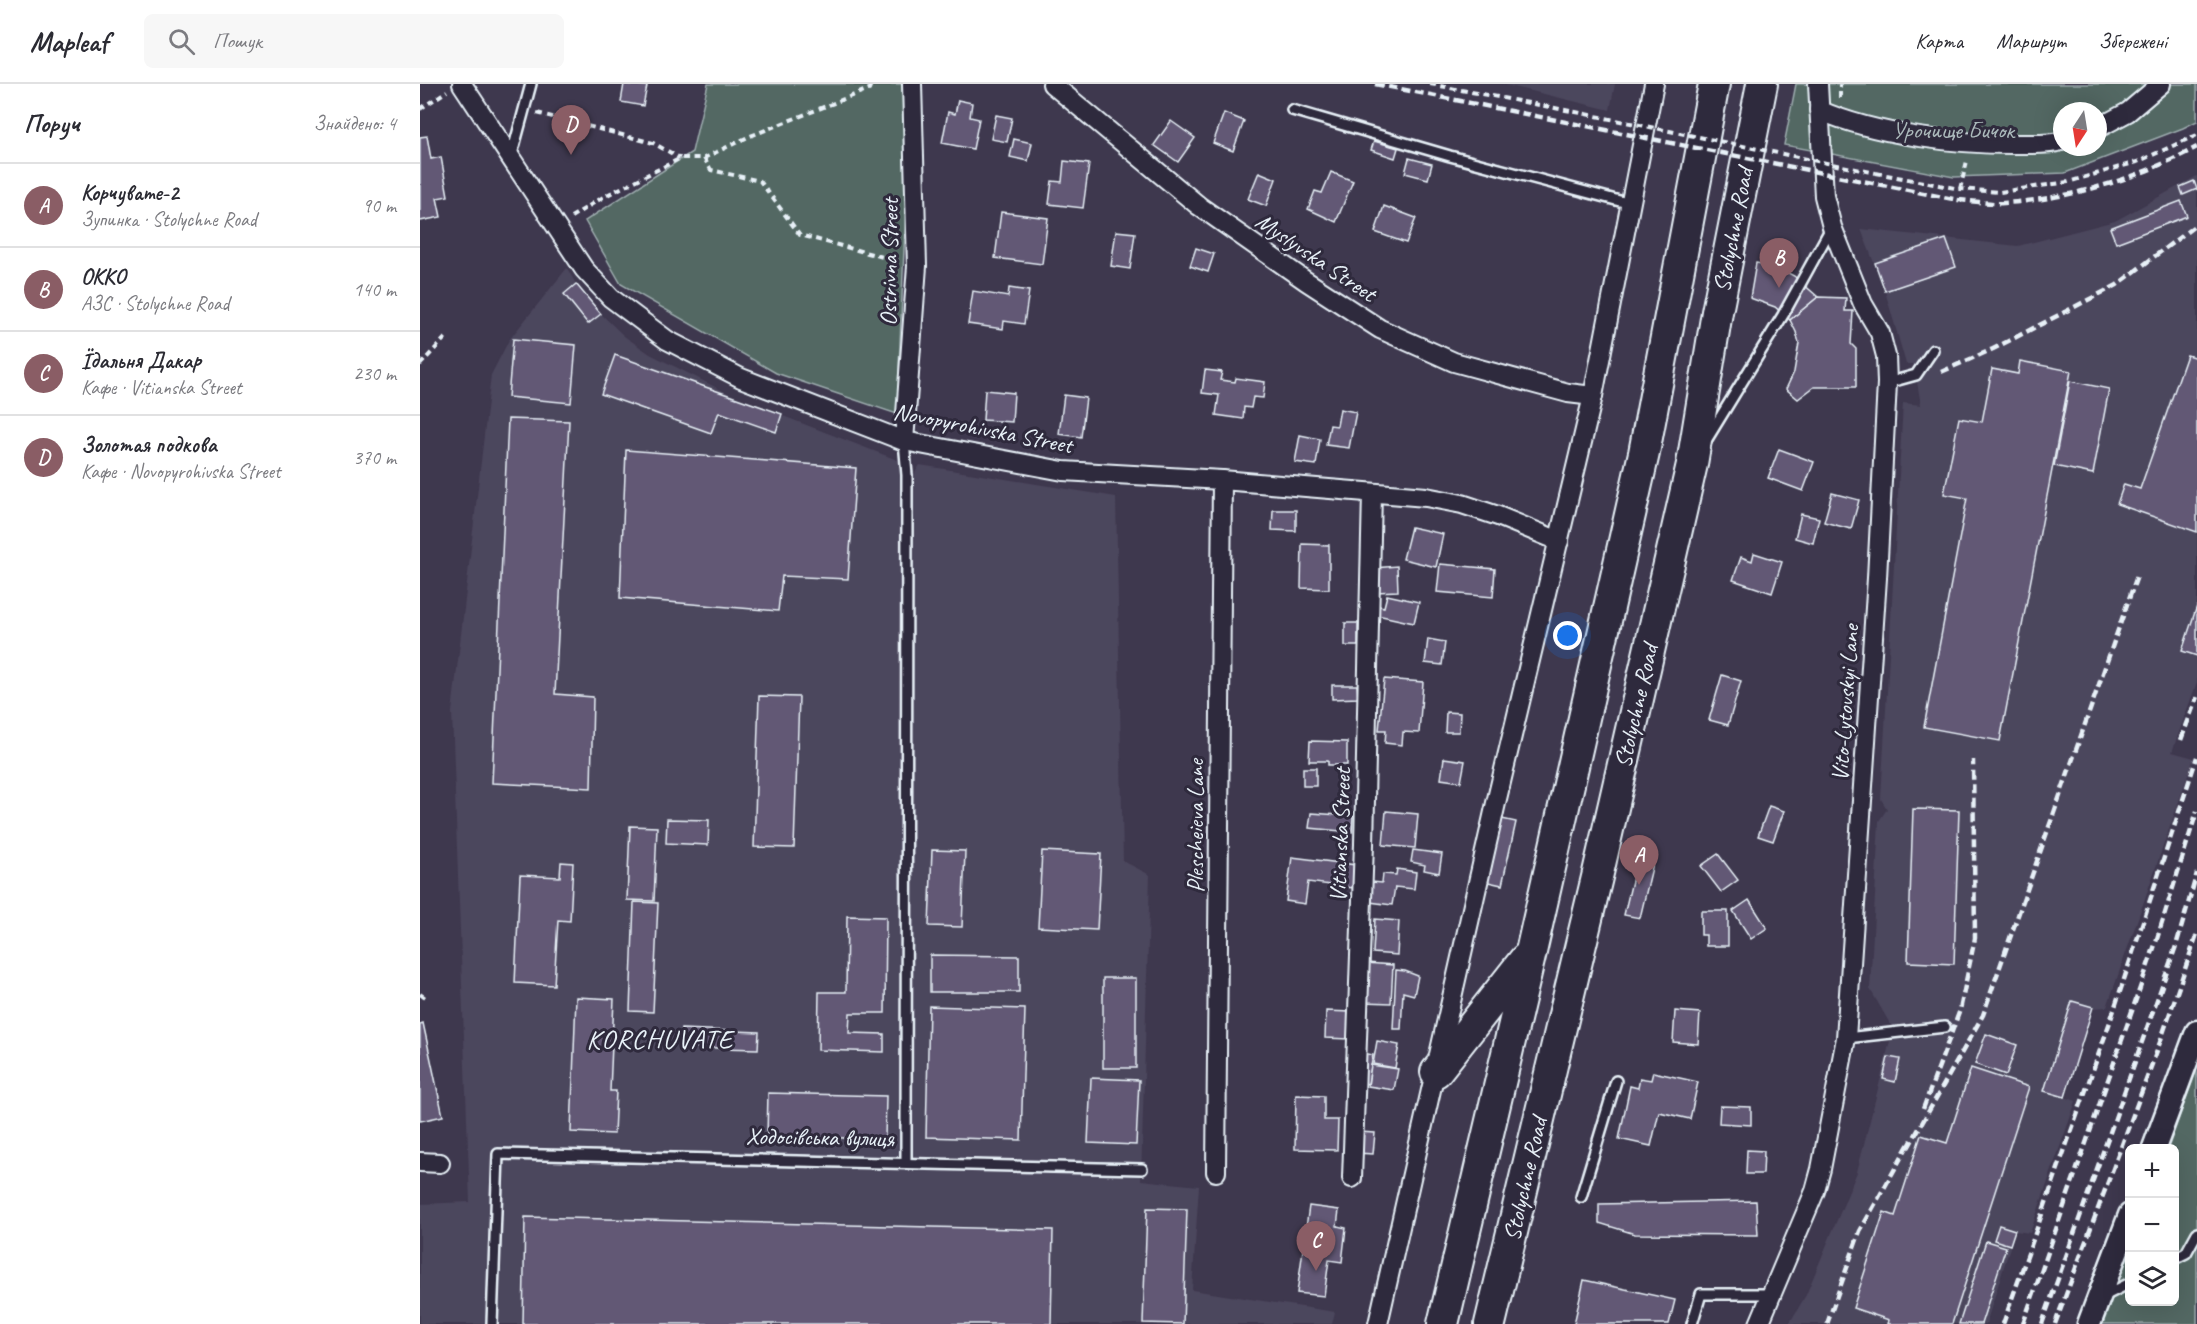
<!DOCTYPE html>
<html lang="uk">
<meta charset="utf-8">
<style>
:root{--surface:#fff;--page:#f7f7f7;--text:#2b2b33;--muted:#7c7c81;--line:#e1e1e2;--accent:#8a5d65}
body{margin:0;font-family:Caveat,sans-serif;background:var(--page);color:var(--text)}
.controls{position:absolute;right:18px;bottom:18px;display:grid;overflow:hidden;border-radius:9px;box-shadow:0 6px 24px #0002}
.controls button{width:54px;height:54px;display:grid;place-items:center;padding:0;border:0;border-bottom:2px solid var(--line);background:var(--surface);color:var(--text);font:30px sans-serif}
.compass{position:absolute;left:1633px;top:18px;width:54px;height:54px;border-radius:50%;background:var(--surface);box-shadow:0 6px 24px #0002;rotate:192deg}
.you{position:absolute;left:1148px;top:552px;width:21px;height:21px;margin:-15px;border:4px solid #fff;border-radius:50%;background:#1a73e8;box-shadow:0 0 0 9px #1a73e833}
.badge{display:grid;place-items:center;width:39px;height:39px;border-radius:50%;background:var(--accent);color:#fff;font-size:20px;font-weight:700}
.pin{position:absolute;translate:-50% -50px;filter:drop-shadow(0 2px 3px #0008)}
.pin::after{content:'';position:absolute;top:32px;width:21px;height:18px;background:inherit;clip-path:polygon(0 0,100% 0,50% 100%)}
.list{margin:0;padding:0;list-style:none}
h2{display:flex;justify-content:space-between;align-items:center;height:78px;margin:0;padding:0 24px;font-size:26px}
h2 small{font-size:20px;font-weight:400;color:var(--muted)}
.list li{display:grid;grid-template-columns:39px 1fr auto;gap:18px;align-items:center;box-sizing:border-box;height:84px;padding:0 24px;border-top:2px solid var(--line)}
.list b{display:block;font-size:22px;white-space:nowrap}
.list p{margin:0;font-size:20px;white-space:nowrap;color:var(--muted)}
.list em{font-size:20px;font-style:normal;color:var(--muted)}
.icon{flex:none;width:33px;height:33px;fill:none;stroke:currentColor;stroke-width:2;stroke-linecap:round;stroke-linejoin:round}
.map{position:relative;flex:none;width:1777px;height:1240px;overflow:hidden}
header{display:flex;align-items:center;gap:36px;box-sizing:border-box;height:84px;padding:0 30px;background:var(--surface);border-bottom:2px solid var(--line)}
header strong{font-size:28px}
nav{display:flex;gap:33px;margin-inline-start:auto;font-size:21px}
.search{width:420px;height:54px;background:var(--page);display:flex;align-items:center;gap:15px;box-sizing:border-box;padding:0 21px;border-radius:9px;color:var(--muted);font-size:22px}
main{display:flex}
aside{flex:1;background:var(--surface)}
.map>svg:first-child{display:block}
</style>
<header>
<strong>Mapleaf</strong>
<div class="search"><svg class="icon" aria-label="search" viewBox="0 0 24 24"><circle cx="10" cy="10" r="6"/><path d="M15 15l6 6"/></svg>Пошук</div>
<nav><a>Карта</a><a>Маршрут</a><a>Збережені</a></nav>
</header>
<main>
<aside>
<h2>Поруч<small>Знайдено: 4</small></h2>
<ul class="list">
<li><span class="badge">A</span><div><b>Корчувате-2</b><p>Зупинка · Stolychne Road</p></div><em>90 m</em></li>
<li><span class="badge">B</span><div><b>OKKO</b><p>АЗС · Stolychne Road</p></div><em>140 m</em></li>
<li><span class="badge">C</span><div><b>Їдальня Дакар</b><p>Кафе · Vitianska Street</p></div><em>230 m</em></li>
<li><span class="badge">D</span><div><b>Золотая подкова</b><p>Кафе · Novopyrohivska Street</p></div><em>370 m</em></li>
</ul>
</aside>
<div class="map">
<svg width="1777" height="1240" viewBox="0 0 1777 1240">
<rect width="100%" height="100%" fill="#3e384e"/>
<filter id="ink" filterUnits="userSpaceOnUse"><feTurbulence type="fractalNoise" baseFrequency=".0167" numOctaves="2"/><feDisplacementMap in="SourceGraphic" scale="12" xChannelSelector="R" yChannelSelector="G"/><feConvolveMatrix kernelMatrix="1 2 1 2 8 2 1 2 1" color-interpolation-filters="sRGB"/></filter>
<g filter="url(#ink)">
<!-- built -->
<g fill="#4c465d">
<path d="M1082,0h113l-5,26z"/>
<path d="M1777,92v506l-25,70 22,6 -87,249 -14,1 -28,89 11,4 -46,132 -15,-2 -29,93h-197l17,-29 51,-123 36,-143 -23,-40 9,-168 8,-12 -6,-10 22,-396 18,2 -7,-41h-8l-21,-73 -24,-62 157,17 97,-25z"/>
<path d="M147,184l9,16 25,30 23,22 26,18 89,45 161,62 2,14 11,1 7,-11 196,32 7,364 27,14 -9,305 58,6 -7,104 143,22 -3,12h-912v-120l50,-2 -18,-490 39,-337 18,-35z"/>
</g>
<!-- green -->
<g fill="#526863" stroke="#9dacae" stroke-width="1.5" fill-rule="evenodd">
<path d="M288,0h203l-14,330 -121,-41 -155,-89 -36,-63 107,-69z"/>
<path d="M1376,0h401v37l-14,7 -118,45 -111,4 -170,-32zM1642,27h36v36h-36z"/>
<path d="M1777,985v255h-106l24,-70 14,1 1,47h44v-154h-6z"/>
</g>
<!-- building -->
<g fill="#625875" stroke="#e8f1f8" stroke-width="1.5">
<path d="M204,0l23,2 -4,20 -22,-4z"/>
<path d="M538,16l14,3 -2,14 9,2 -6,30 -31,-6 6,-31 7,2z"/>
<path d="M804,29l20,8 -11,30 -20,-8z"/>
<path d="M576,31l16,3 -5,24 -16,-3z"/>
<path d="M751,37l24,17 -17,24 -24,-17z"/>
<path d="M7,52l4,23 10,-2 7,39 -11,2 4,19 -21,4v-84z"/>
<path d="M594,55l18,4 -4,18 -18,-4z"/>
<path d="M954,57l24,7 -3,10 -24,-8z"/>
<path d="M989,74l23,6 -4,15 -23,-6z"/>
<path d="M644,77l25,3 -6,44 -34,-4 3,-23 10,1z"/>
<path d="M839,88l17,7 -10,27 -18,-7z"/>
<path d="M911,88l22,9 -17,41 -28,-13 7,-18 7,2z"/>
<path d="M1774,97l3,8 -14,6 -3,-8z"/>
<path d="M1761,117l6,15 -71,27 -6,-15z"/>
<path d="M964,122l32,12 -10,25 -31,-11z"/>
<path d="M581,128l47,6 -6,46 -47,-6z"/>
<path d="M696,147l19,2 -5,36 -19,-3z"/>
<path d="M1526,155l10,28 -71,24 -10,-28z"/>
<path d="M776,164l18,6 -6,18 -18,-6z"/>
<path d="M1336,179l19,3 19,10 24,21 -28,23 -15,-13 -25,-9z"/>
<path d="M156,200l25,30 -13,10 -24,-30z"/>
<path d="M589,204l20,3 -5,33 -20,-3 -1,8 -35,-5 5,-33 35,6z"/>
<path d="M1398,213l28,1 -1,13h8l-2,33 5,5v38h-42l-16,12 -12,-10 8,-17 5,-29 -3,-11 -6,-12z"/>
<path d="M93,255l63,6 -5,58 -63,-6z"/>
<path d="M195,271l167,59 -6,18 -57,-20 -8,21 -110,-39z"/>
<path d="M1767,271l10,3v174l-80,-28 7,-20 16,5z"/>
<path d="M1600,277l51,10 -71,370 -76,-14 43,-229 -23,-4 15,-76 23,4 10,-53 26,5z"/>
<path d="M785,286l17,2 -2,8 15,2 1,-4 29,4 -2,16 -10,-1 -2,11 -7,-1 -1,12 -27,-4 3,-20 -17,-2z"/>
<path d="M1650,297l39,8 -16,85 -39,-8z"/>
<path d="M565,306l29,3 -2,29 -29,-2z"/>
<path d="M644,311l22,3 -5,39 -22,-3z"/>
<path d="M920,325l16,3 -7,36 -23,-3 4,-20 7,1z"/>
<path d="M88,335l61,2 -14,273 38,3 -2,91 -99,-5z"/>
<path d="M880,351l20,4 -4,26 -21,-3z"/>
<path d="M1359,365l35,13 -11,29 -35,-13z"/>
<path d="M206,366l230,18 -8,111 -66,-3 -4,35 -158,-13z"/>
<path d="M1412,409l27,7 -8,29 -27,-7z"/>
<path d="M853,426h23v21l-24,-1z"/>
<path d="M1381,430l18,4 -6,25 -18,-5z"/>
<path d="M991,443l32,7 -7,33 -33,-8z"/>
<path d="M882,460l27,1v44l-28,-1z"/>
<path d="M1334,469l28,9 -10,31 -39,-13 8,-23 11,4z"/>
<path d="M1020,480l55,5 -2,28 -56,-5z"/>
<path d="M977,482l1,25 -23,1 -1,-24z"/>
<path d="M967,511l32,7 -5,21 -37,-8 2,-9 5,1z"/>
<path d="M1777,522v50l-15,-5z"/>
<rect x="925" y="539" width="13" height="23"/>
<path d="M1008,555l17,3 -3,23 -17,-2z"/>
<path d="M1302,591l19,6 -13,44 -19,-5z"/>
<path d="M964,595l39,3 -4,51 -16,-1 -1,13 -17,-2 1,-13h-7z"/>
<path d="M912,601h25l1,13 -26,1z"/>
<path d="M339,612l40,1 -5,151 -40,-1z"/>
<path d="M1026,628l14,1 -1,19h-14z"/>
<path d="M890,657l37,1v23h-19v-4h-19z"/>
<path d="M1024,674l21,3 -4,21 -20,-3z"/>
<rect x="883" y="684" width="13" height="18"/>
<path d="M1349,722l15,5 -11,30 -15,-5z"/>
<path d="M1493,725l46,1 -5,154 -46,-2z"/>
<path d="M966,727l32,3 -3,34 -32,-3z"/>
<path d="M891,729l42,3 -1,16 -43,-4z"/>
<path d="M247,735l42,1 -1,25 -42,-2z"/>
<path d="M1082,735l14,3 -14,63 -14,-3z"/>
<path d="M210,742l27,1 -3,74 -27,-1z"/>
<path d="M512,766l33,1 -3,76 -33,-1z"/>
<path d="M993,766l29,4 -3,19 -15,-3 1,-5 -14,-3z"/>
<path d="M622,767l59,3 -4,76 -59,-3z"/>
<path d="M1219,767l16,4 -15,63 -16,-3z"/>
<path d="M1298,770l20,26 -17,12 -20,-26z"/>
<path d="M872,773l64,8 -3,23 -45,-6 -3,22 -19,-3z"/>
<path d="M141,778l12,1 -3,58 -12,-1 -4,65 -39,-2 5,-108 40,2z"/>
<path d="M977,785l19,3 -2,17 -19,-2 -3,18 -22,-3 2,-20 10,1 1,-9 13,1z"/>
<path d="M1329,816l18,28 -16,11 -18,-28z"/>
<path d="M214,818l24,1 -5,109 -23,-1z"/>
<path d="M1281,827h27v35h-22v-11h-5z"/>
<path d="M427,832l39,1 -1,96h-35l-1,20 35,1v18l-66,-2 1,-58h27z"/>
<path d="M955,835l24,2 -2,34 -24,-2z"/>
<path d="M510,871l89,1v36h-89z"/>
<path d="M946,879l27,2 -2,38 -27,-1z"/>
<path d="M976,886l9,1 13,5 -4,19 -11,-3 -2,37h-8z"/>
<rect x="683" y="894" width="33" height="90"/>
<path d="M156,913l38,2 -4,92h6l-2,43 -43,-2z"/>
<path d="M1652,917l21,6 -28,90 -21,-6z"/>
<path d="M509,922l96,3 -4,131 -95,-3z"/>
<path d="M906,927l24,1 -1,27 -24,-1z"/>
<path d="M1255,927l25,2 -2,31 -25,-2z"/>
<path d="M3,939l20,93 -23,5v-97z"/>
<path d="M261,945l78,3 -1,17 -77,-2z"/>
<path d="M1566,950l31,11 -11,30 -31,-11z"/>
<path d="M957,957l22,4 -4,23 -22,-4z"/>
<path d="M943,969l10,2 -5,29 -10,-2z"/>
<path d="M1468,973l12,2 -5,23 -12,-3z"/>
<path d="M951,981l27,4 -4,21 -26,-4z"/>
<path d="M1551,984l58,19 -77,237h-64l1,-4 -36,-12 31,-96 11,4 26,-81 26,8z"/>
<path d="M1233,988l45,10 -8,37 -31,-7 -8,34 -32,-7 11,-53 8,2 2,-10 11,2z"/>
<path d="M671,994l48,2 -3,65 -48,-2z"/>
<path d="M348,1009l118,3 -1,43 -118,-3z"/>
<path d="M876,1011l28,1v24h14l-1,30 -42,-1z"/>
<path d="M1300,1022l31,1v18l-32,-2z"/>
<path d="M939,1048l16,1 -2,21 -16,-1z"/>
<path d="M1327,1066l17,1 -1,23h-17z"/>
<path d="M1336,1117l2,34 -123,-1 -36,-11v-19z"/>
<path d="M889,1122l30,4 -2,16 9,2 -4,34 -13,-2 -5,36 -27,-3z"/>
<path d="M727,1124l40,1 -4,115 -40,-1z"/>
<path d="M105,1133l528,13 -2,94h-528z"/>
<path d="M1579,1141l16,5 -5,15 -16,-5z"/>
<path d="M1566,1157l20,6 -25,77h-22z"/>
<path d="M1164,1196l91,20 -6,24h-95z"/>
</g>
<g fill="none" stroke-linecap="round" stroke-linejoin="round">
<!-- service casing -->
<g stroke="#e8f1f8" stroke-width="14">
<g id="service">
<path d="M872,26l158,46 181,48"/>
<path d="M91,74l20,-74"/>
<path d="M1467,299l29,-8 17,-25"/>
<path d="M1287,355l76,-124 48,-87"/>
<path d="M484,357l3,34 -1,688"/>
<path d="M1426,954l99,-11"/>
<path d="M1161,1113l35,-116"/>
<path d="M1754,1175l12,-6 11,-20"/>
<path d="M1682,1213l28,-14"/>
<path d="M72,1240l6,-170 644,15"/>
<path d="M1272,1240l9,-30h71"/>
</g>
</g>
<!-- minor casing -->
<g stroke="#e8f1f8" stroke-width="22">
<g id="minor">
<path d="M42,0l122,185 27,29 56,42 74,38 163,63 159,30 159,9 204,17 36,7 36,12 61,25"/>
<path d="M632,0l147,122 107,75 74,48 74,33 114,31 25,3"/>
<path d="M1399,26c56,25 140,35 202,34 14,0 28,1 41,-3"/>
<path d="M1678,44l30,-16 33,-28"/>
<path d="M484,357l13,-175 -5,-182"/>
<path d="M0,1078l20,1"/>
<path d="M796,1088l6,-692"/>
<path d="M932,1094l12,-334 8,-351"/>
<path d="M958,1240l118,-521 97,-407 61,-312"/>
<path d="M1339,1240l56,-133 6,-22 25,-131 31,-460 10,-195 -1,-27 -6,-23 -17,-29 -31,-77 -8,-31 -6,-112"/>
</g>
</g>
<!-- tertiary casing -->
<g stroke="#e8f1f8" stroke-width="27">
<g id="tertiary">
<path d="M1734,1064l43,-116"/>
<path d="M1669,1240l41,-109"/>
</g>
</g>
<!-- trunk casing -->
<g stroke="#e8f1f8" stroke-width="34">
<g id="trunk">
<path d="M1016,988l89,-113"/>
<path d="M1023,1240l88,-372 113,-499 70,-369"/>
<path d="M1070,1240l108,-451 94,-409 25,-152 45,-228"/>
</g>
</g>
<!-- path -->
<g stroke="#e8f1f8" stroke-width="4" stroke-dasharray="6 4.5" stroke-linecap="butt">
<path d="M1010,0l156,30"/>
<path d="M1420,14v-14"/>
<path d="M0,25l27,-18"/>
<path d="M117,29l116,30 27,15"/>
<path d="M284,74l7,12 49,11 40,54 98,26"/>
<path d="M1456,89l84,16 40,3 68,-10 69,-20 60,-27"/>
<path d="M1540,105l7,-28"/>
<path d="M151,133l34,-21 76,-38h23l44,-21 121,-48 2,-5"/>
<path d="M0,281l26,-28"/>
<path d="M0,910l8,6"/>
</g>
<!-- service -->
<use href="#service" stroke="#2f2a3d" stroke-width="9"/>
<!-- minor -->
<use href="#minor" stroke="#2f2a3d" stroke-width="18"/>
<!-- tertiary -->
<use href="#tertiary" stroke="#2f2a3d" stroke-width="22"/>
<!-- trunk -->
<use href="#trunk" stroke="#2f2a3d" stroke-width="30"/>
<!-- rail -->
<g stroke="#e8f1f8" stroke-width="4.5" stroke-dasharray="9 4.5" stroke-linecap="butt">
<path d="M955,0l583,116c15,1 31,4 46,3 66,-4 134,-24 193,-56"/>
<path d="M1521,288l52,-23 124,-64 80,-61"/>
<path d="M1761,656l16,-43"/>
<path d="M1503,1025l37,-99 15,-72 -2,-178"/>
<path d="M1488,1064l75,-133 154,-439"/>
<path d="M1407,1240l33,-93 51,-91"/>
<path d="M1583,1240l107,-302 87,-265"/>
<path d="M1603,1240l133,-382 41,-131"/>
<path d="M1622,1240l134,-378 21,-73"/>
<path d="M1635,1240l103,-276 39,-114"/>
</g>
<!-- path-bridge -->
<path stroke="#e8f1f8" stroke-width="4" stroke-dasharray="6 4.5" stroke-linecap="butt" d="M1166,30l290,59"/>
</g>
</g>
<g text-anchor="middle" stroke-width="6" stroke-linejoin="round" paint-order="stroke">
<!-- park labels -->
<g font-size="24" fill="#acbabc" stroke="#2f2a3d">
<text x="1533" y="54">Урочище Бичок</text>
</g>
<!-- street labels -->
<g font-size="24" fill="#e8f1f8" stroke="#2f2a3d">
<text transform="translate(1313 146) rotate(-79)" y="8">Stolychne Road</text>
<text transform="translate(896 173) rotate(34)" y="8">Myslyvska Street</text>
<text transform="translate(469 178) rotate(-89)" y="8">Ostrivna Street</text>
<text transform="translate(563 344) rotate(11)" y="8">Novopyrohivska Street</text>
<text transform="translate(1425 619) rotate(-86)" y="8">Vito-Lytovskyi Lane</text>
<text transform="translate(1216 622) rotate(-77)" y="8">Stolychne Road</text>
<text transform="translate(775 742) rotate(-90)" y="8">Plescheieva Lane</text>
<text transform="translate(920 751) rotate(-88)" y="8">Vitianska Street</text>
<text transform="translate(400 1053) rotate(1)" y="8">Ходосівська вулиця</text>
<text transform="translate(1105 1095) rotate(-77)" y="8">Stolychne Road</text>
</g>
<!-- quarter labels -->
<g font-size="27" letter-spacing="1.5" fill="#e8f1f8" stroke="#2f2a3d">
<text x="240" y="964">KORCHUVATE</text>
</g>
</g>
</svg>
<div class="controls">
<button>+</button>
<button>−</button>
<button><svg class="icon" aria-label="layers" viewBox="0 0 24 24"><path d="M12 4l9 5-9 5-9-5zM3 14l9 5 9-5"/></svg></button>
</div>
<svg class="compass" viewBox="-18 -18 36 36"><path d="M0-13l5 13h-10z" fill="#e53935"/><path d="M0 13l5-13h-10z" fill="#7c7c81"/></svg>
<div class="you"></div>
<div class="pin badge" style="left:1219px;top:801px">A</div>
<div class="pin badge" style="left:1359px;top:204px">B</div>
<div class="pin badge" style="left:896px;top:1187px">C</div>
<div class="pin badge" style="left:151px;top:71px">D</div>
</div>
</main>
